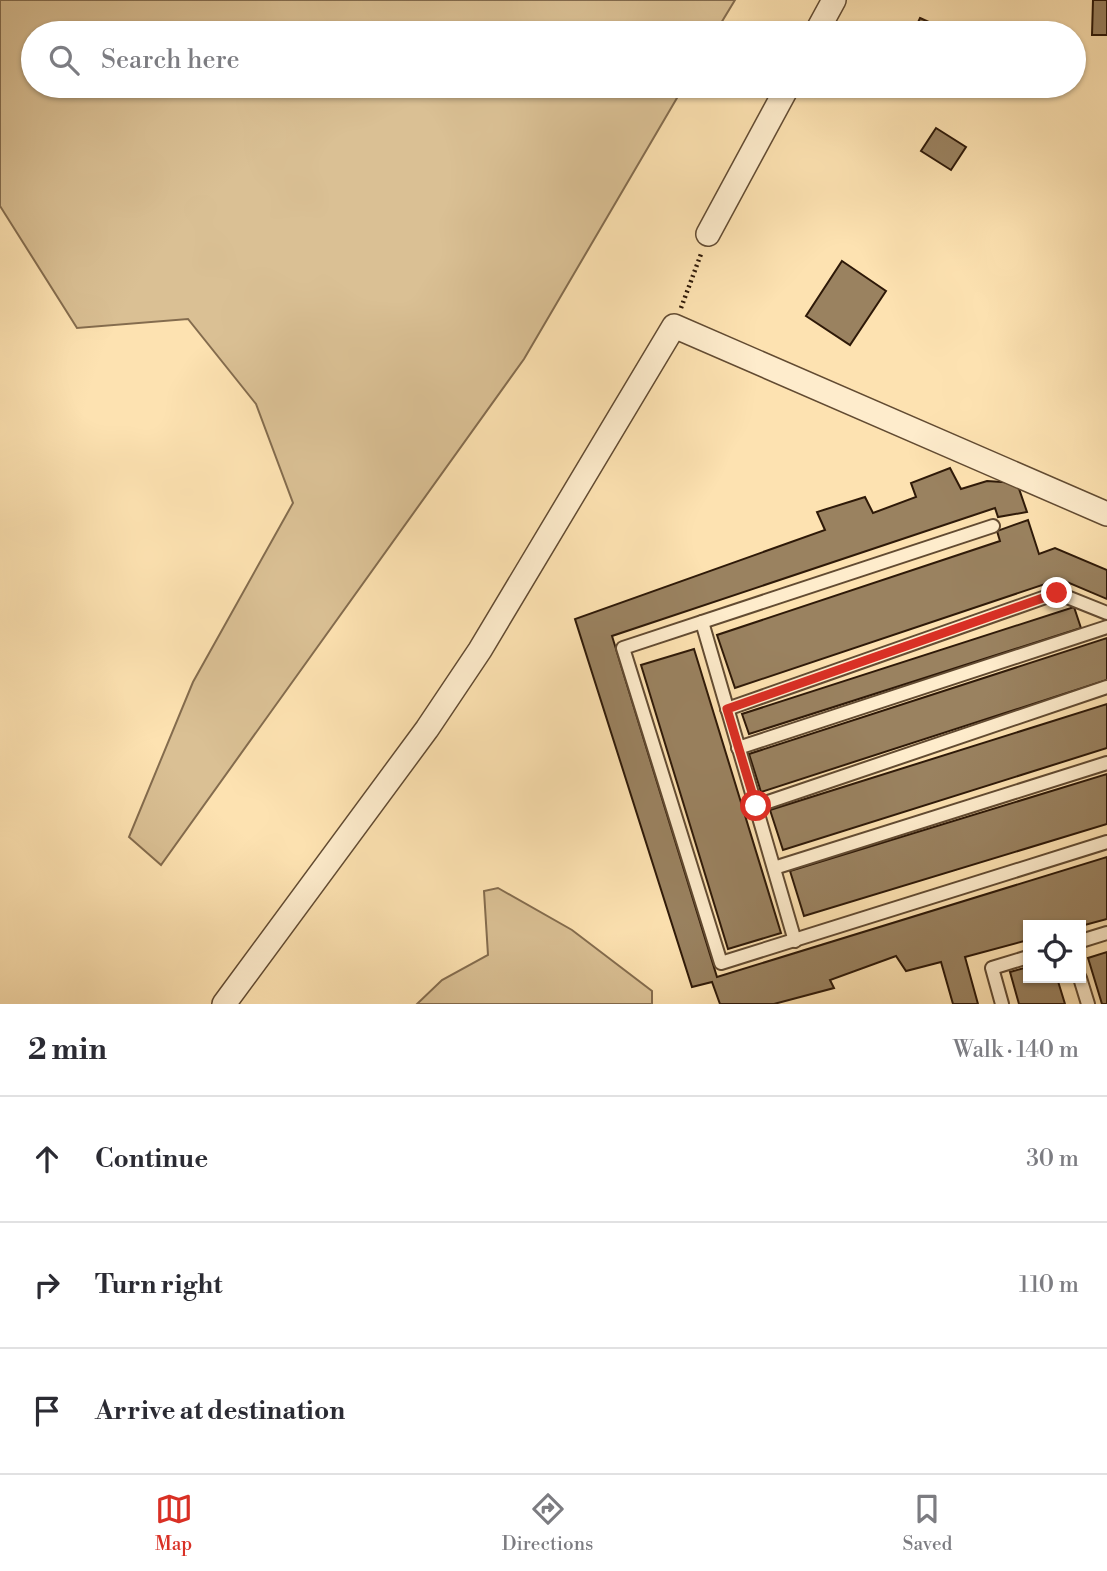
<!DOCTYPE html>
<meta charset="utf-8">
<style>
:root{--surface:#fff;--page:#f2f2f3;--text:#2b2b33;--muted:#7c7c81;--line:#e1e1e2;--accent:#d93025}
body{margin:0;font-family:"Libre Bodoni",serif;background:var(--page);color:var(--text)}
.controls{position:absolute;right:21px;bottom:21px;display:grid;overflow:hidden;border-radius:0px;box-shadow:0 2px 5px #0004}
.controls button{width:63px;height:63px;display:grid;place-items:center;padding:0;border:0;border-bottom:2px solid var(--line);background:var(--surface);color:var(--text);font:35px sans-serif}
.stop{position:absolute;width:21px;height:21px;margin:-16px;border:5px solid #d93025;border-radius:50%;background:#fff}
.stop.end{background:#d93025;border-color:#fff;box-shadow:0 2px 7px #0008}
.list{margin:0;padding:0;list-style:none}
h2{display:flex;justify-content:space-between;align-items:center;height:91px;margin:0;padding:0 28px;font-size:30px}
h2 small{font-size:23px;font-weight:400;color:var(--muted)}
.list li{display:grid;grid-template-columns:46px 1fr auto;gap:21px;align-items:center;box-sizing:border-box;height:126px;padding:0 28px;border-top:2px solid var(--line)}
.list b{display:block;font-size:26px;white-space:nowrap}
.list em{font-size:23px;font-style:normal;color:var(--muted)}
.icon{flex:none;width:38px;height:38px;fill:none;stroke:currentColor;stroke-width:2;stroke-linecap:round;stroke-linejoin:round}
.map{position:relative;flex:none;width:1107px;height:1004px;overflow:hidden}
.search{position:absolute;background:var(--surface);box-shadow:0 2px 5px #0004;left:21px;right:21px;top:21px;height:77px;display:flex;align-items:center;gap:18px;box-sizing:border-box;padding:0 24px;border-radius:38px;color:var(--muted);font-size:26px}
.sheet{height:469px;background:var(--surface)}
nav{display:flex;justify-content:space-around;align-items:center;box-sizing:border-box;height:98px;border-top:2px solid var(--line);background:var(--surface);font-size:19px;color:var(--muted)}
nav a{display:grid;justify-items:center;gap:4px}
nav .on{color:var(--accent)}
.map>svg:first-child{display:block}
</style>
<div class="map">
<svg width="1107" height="1004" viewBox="0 0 1107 1004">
<rect width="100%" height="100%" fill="#fde2b1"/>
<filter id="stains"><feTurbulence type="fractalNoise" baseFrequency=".00286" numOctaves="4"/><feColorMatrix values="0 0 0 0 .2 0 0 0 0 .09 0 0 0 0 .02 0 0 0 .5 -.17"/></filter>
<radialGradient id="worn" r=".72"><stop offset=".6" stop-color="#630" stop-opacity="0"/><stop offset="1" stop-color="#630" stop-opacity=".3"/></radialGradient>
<!-- green -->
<g fill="#dac094" stroke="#846c4e" stroke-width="2">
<path d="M0,0h735l-20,33h-682v53h651l-160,273 -363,506 -32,-28 64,-155 100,-179 -37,-99 -68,-85 -111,9 -77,-122z"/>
<path d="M498,888l74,42 80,61v13h-235l25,-24 46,-25 -4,-64z"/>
</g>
<!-- building -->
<g fill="#9a8260" stroke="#2e1908" stroke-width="2">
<path d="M1093,0h14v35h-15z"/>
<path d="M920,18l33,15h-40z"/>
<path d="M936,128l30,19 -15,23 -30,-19z"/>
<path d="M842,261l44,30 -36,54 -44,-29z"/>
<path d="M950,468l11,21 26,-8 30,2 10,29 -29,5 -3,-9 -383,128 105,341 390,-120v62l-26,7 -53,-1v15l-63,17 13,47h-25l-12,-42 -35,9 -10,-15 -66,24 4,8 -60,16h-54l-8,-22 -20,5 -117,-368 250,-89 -8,-18 48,-15 8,16 43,-16 -5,-14z"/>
<path d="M1028,520l11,34 16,-6 52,22v29l-47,-20 -325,109 -18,-53 283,-94 -3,-10z"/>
<path d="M1074,607l7,21 -332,106 -7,-20z"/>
<path d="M1107,638v42l-346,112 -12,-38z"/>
<path d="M694,649l87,284 -53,16 -87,-284z"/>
<path d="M1107,704v44l-324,102 -13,-40z"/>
<path d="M1107,774v50l-303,92 -14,-45z"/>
<path d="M1107,952v52h-5l-14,-46z"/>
<path d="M1028,967v11h29l8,26h-46l-9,-32z"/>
</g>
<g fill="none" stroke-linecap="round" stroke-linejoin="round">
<!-- lane casing -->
<g stroke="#624b32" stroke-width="16">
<g id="lane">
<path d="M993,526l-370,122 98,315 386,-121"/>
<path d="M702,622l93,319"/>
<path d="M727,709l330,-116 50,20"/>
<path d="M738,748l369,-121"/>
<path d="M756,806l351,-119"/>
<path d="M774,868l333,-105"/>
<path d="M1081,941l26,-8"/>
<path d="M1080,978l8,26"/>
<path d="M1002,1004l-10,-36 36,-11"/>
</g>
</g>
<!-- street casing -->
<g stroke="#624b32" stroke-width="26">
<g id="street">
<path d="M816,33l18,-33"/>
<path d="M708,234l80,-148"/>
<path d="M224,1004l203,-275 53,-79 194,-324 433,188"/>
</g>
</g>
<!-- path -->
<path stroke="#2e1908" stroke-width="4.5" stroke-dasharray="2 3.5" stroke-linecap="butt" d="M681,308l20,-54"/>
<!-- lane -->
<use href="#lane" stroke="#feeccc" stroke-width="12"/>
<!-- street -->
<use href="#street" stroke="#feeccc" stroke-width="23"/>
</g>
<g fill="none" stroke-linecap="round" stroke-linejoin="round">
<!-- route -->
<path stroke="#d93025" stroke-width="9" d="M756,806l-29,-97 330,-116"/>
</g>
<rect width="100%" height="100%" filter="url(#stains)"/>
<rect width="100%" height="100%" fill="url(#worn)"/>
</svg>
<div class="controls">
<button><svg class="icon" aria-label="locate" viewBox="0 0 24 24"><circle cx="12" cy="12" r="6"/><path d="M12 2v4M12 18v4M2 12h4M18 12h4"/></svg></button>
</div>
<div class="stop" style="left:756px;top:806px"></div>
<div class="stop end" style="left:1057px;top:593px"></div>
<div class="search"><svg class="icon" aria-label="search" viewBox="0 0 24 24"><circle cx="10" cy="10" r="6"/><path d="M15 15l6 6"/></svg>Search here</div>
</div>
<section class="sheet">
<h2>2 min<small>Walk · 140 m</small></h2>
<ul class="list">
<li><svg class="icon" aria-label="ahead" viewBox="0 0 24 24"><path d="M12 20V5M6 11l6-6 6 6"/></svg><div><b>Continue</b></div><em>30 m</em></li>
<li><svg class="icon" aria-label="right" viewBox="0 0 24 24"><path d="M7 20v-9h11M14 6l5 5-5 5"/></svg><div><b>Turn right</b></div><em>110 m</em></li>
<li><svg class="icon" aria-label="arrive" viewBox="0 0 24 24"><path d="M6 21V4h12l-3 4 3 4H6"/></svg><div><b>Arrive at destination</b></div></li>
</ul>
</section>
<nav>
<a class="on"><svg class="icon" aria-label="map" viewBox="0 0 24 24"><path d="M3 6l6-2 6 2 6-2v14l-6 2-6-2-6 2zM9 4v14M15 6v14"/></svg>Map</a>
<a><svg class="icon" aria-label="directions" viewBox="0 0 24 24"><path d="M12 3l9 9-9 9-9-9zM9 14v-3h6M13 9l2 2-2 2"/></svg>Directions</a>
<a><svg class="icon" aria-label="saved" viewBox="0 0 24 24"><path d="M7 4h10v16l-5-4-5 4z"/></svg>Saved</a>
</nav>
